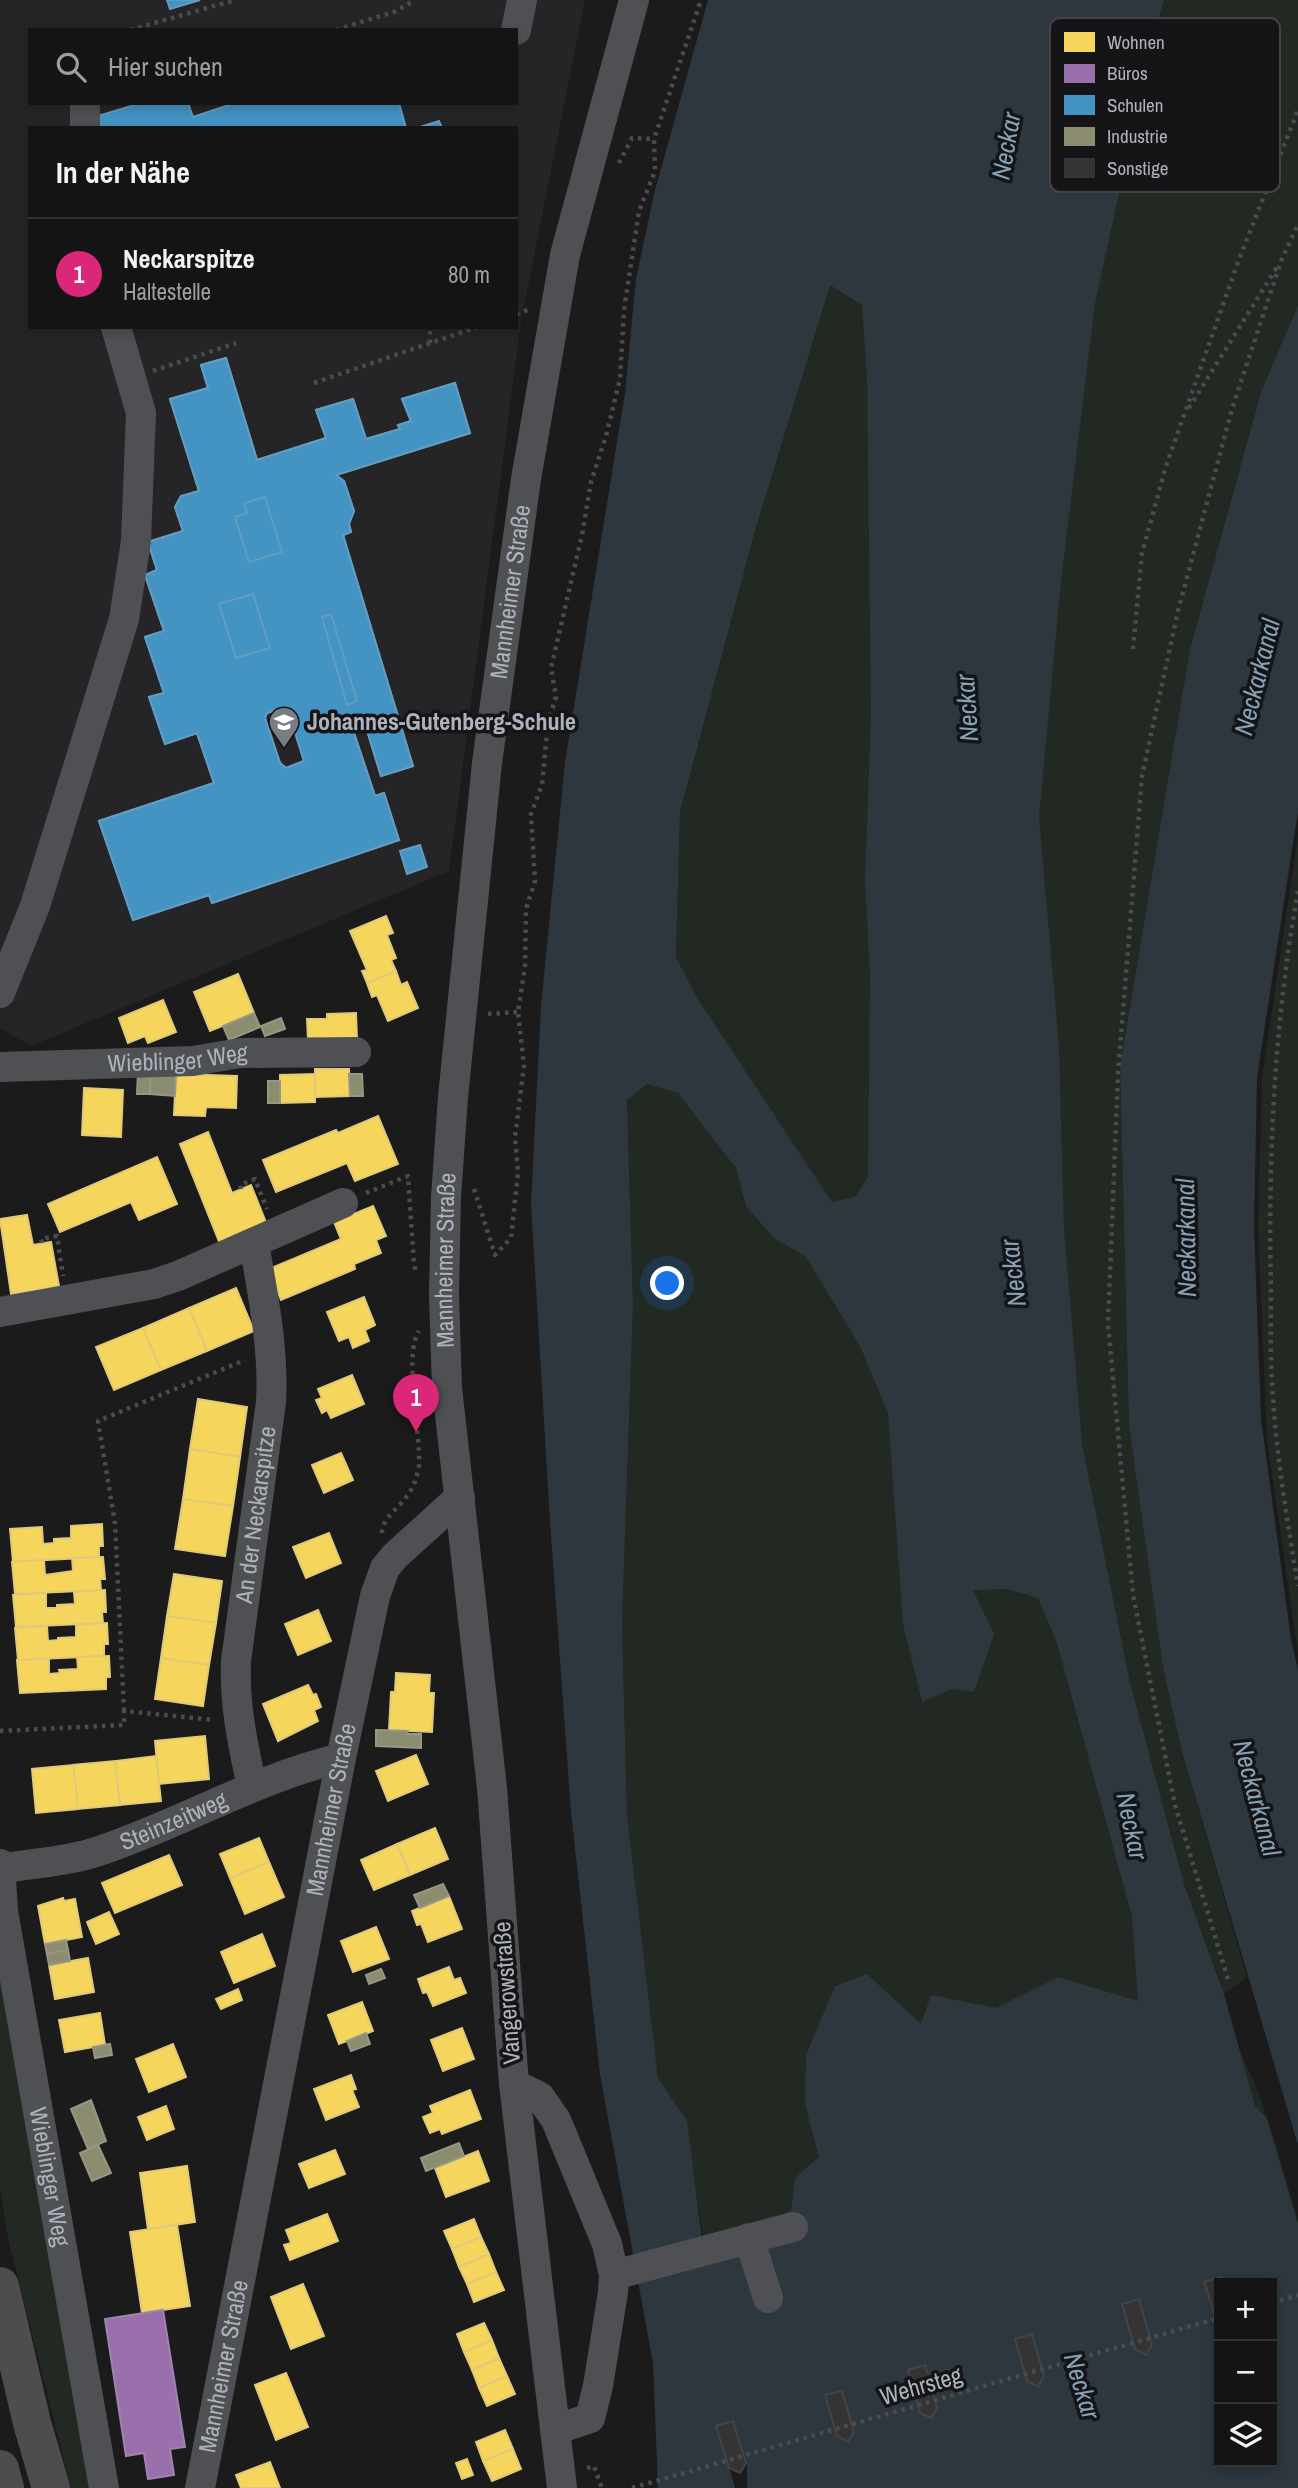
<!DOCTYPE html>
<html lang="de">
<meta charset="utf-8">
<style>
:root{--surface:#141414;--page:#212122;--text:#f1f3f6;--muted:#9d9ea0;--line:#333334;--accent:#db2777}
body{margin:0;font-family:"Archivo Narrow",sans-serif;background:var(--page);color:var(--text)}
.controls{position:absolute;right:21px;bottom:21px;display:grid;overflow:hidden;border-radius:0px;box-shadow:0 4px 10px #0003}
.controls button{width:63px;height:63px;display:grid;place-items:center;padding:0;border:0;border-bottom:2px solid var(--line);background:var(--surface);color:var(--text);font:35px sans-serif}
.you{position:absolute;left:668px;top:1284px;width:24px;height:24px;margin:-18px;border:5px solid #fff;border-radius:50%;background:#1a73e8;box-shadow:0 0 0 10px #1a73e833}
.badge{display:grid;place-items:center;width:46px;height:46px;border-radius:50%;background:var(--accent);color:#fff;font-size:23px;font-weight:700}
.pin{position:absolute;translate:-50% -58px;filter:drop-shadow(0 2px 4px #0008)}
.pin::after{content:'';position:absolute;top:37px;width:24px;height:21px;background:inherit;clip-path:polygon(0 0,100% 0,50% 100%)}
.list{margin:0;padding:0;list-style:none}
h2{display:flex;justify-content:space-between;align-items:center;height:91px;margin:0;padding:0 28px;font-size:30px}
h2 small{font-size:23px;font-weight:400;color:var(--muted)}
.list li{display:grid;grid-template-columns:46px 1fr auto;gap:21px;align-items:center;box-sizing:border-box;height:112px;padding:0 28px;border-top:2px solid var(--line)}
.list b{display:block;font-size:26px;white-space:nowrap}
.list p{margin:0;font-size:23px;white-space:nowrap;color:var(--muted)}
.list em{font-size:23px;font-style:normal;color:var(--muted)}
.icon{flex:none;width:38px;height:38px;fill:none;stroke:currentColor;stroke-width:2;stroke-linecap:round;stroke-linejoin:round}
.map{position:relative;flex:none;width:1298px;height:2488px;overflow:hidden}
.search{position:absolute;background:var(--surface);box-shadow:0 4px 10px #0003;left:28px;top:28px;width:490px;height:77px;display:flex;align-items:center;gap:18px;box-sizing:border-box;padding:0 24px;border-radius:0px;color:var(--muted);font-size:26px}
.panel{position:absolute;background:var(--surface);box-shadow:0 4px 10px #0003;left:28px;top:126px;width:490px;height:203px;border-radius:0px}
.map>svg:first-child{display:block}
</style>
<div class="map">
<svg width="1298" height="2488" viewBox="0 0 1298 2488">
<rect width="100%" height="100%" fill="#1b1b1b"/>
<!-- built -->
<path fill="#252527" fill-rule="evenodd" d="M0,0h585l-64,322 -72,549 -418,175 -31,-18zM30,30h486v73h-486zM30,128h486v199h-486z"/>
<!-- green -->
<g fill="#212922">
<path d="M922,0h376v305l-37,87 -71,257 -70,417 9,360 34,242 19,84 65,225 -23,17 -40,-110 -36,-133 36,155 47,124 27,62 15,44 25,85v44l-79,18v5l-486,144 -48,-314 -27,-40 -31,-265 -5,-191 11,-318 -6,-205 54,-132 -5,-10 4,-143 75,-283 73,-248z"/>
<path d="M1298,836v816l-31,-212 -9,-215 4,-147z"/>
<path d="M0,1968l93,520h-22l-63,-250 -8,-49z"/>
</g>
<!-- water -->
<g fill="#2e373e" fill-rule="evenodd">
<path d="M708,0h456l-11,38 -58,265 -34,278 -22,236 20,230 5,183 18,214 48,239 54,201 40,110 31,112 12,13 31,105v264h-551v-24l-14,-43 -16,5 18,62h-77l-5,-125 -53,-289 -29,-262 -21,-291 -19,-317 10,-198 24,-244 60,-369 11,-114 18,-85zM830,285l32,20 5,73 4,334 -6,168 5,95 -2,202 -13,20 -23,5 -135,-204 -21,-41 4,-144 75,-282zM647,1084l31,9 58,75 10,38 28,32 32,19 54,89 28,67 15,211 19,78 30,-13 22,3 20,-58 -21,-44 34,-1 31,9 19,45 75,273 6,85 -80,-24 -62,31 -65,-13 -10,29 -54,-50 -32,12 -29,69 -1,49 14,53 -24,21 -4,34 -89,27 -15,-118 -29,-43 -31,-265 -5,-191 11,-318 -6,-204zM1219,2283h53v179h-53z"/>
<path d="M1298,305v506l-41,266 -3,149 7,193 30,220 7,31v475l-116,-393 -19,-84 -34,-242 -9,-360 70,-417 71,-257z"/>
</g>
<!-- homes -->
<g fill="#f6d55c" stroke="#e0ca79" stroke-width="2">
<path d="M386,916l7,17 -6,2 9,23 -5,2 5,11 -29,12 -5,-12 5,-1 -17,-39z"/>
<path d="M396,971l5,14 6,-3 11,26 -30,13 -11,-26 -5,2 -5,-14z"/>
<path d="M238,974l16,39 -44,18 -16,-39z"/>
<path d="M163,1000l13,32 -28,11 -3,-7 -17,7 -9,-25z"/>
<path d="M356,1013l1,26 -49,1 -1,-21h20v-5z"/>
<path d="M315,1069h34l1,27 -35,1z"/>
<path d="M176,1074l61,2 -1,32 -30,-1 -1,9 -31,-1z"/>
<path d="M315,1074v28l-35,1v-28z"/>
<path d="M84,1088l39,2 -2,47 -39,-2z"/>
<path d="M378,1116l20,48 -43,17 -8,-18 -71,29 -13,-32 73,-30 2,3z"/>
<path d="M208,1132l24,61 19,-8 16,40 -47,19 -40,-100z"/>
<path d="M157,1157l20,47 -38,16 -8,-18 -71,30 -12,-28z"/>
<path d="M373,1206l13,30 -10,4 5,13 -27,11 1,5 -74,31 -12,-31 72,-30 -7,-17z"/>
<path d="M27,1215l6,30 18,-3 8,44 -48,8 -11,-75z"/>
<path d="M236,1288l18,43 -47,20 -18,-43z"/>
<path d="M364,1297l11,28 -10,5 4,11 -16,7 -4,-11 -10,4 -12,-29z"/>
<path d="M189,1308l18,43 -46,19 -18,-42z"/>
<path d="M143,1328l18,42 -47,20 -18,-43z"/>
<path d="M352,1375l12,29 -33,14 -4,-8 -5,3 -6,-13 6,-2 -4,-9z"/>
<path d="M198,1399l49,8 -7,50 -50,-8z"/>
<path d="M190,1449l50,8 -7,49 -50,-7z"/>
<path d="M341,1453l12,27 -29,13 -12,-28z"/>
<path d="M183,1499l50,7 -8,50 -50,-7z"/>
<path d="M102,1524l1,22h-4v11l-86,5 -3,-33 32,-2 1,17 11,-1v-4l17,-1v-12z"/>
<path d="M329,1533l12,30 -35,15 -13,-31z"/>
<path d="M103,1557l2,22h-5l1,11 -86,4 -3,-32 32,-2 1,15 28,-4 -1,-13z"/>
<path d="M174,1574l48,7 -6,42 -49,-7z"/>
<path d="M105,1590l1,22h-4l1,11 -87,4 -3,-32 33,-2v15h11v-3l18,-1 -1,-12z"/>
<path d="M318,1610l13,31 -33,14 -13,-31z"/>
<path d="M167,1616l49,7 -7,42 -48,-7z"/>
<path d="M107,1623l1,21h-4v12l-86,4 -3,-32 32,-2 1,15 10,-1v-2l18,-1v-12z"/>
<path d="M109,1656l1,21h-4v12l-86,4 -3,-33 32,-1v15l11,-1 -1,-3 19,-1 -1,-12z"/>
<path d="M161,1658l48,7 -6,41 -48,-7z"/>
<path d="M396,1673l34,2 -1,18h5l-2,39 -43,-2 2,-38h4z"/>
<path d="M308,1685l5,10 3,-1 5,13 -7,3 4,11 -40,20 -15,-37z"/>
<path d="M205,1736l4,43 -50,5 -4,-43z"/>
<path d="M416,1755l12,29 -40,17 -12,-30z"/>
<path d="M156,1756l5,45 -41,4 -5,-44z"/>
<path d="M115,1761l5,44 -42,4 -5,-44z"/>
<path d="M73,1765l5,44 -42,4 -4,-44z"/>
<path d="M435,1828l13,31 -38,16 -13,-31z"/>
<path d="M259,1838l10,24 -39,16 -10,-24z"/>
<path d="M397,1844l13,31 -36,15 -13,-30z"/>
<path d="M169,1855l13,30 -67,28 -13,-30z"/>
<path d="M269,1862l15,35 -39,17 -15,-36z"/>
<path d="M449,1896l13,33 -34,13 -7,-18 -4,1 -5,-14z"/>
<path d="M63,1898l1,3 11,-2 7,38 -37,7 -7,-38z"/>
<path d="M109,1912l10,22 -23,10 -9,-22z"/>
<path d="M376,1927l13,32 -36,13 -12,-31z"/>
<path d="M262,1934l13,32 -41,17 -13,-31z"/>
<path d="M88,1958l6,34 -39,7 -6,-34z"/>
<path d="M449,1967l5,13 6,-2 6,15 -33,13 -6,-14 -4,1 -5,-14z"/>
<path d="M238,1989l4,11 -21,9 -5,-10z"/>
<path d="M362,2002l11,29 -34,13 -11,-29z"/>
<path d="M100,2013l5,32 -40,7 -6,-32z"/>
<path d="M462,2028l12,31 -31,12 -12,-31z"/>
<path d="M173,2044l13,33 -37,15 -13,-33z"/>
<path d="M351,2075l5,14 -4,1 7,17 -33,13 -12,-31z"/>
<path d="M470,2090l11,29 -39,15 -2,-5 -10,4 -7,-16 10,-4 -3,-7z"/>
<path d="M166,2106l8,23 -27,11 -9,-23z"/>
<path d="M335,2150l10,24 -36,14 -10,-24z"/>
<path d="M478,2151l11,30 -43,16 -11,-29z"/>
<path d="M187,2166l8,56 -47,7 -8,-56z"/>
<path d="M327,2214l11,27 -48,19 -6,-15 7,-2 -5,-13z"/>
<path d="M474,2219l7,18 -29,12 -8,-18z"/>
<path d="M177,2225l13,81 -48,7 -12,-81z"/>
<path d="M481,2237l8,17 -30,13 -7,-18z"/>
<path d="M489,2254l7,18 -29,12 -8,-17z"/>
<path d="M496,2272l8,18 -30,12 -7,-18z"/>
<path d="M303,2284l21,52 -33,13 -20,-52z"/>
<path d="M484,2323l8,17 -28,12 -7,-18z"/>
<path d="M492,2340l7,18 -27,12 -8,-18z"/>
<path d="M499,2358l8,18 -28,12 -7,-18z"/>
<path d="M286,2373l22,54 -32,13 -21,-55z"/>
<path d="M507,2376l8,18 -28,12 -8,-18z"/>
<path d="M505,2430l8,19 -30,12 -7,-19z"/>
<path d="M513,2449l8,20 -29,12 -9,-20z"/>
<path d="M467,2459l6,16 -11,4 -6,-16z"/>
<path d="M270,2462l10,26h-39l-5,-13z"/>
</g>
<!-- offices -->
<path fill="#9970ab" stroke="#9f84b0" stroke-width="2" d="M163,2310l22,137 -15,2 4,26 -26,4 -4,-26 -18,3 -21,-137z"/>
<!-- schools -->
<g fill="#4393c3" stroke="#639cc1" stroke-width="2" fill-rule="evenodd">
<path d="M167,0h33l-30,9z"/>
<path d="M141,103h47l5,14 42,-14h164l7,25h-308l-3,-11z"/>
<path d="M439,121l3,7h-25z"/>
<path d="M226,358l31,102 69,-22 -10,-28 37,-11 13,40 34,-10 -2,-4 13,-4 -9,-22 53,-16 15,50 -134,42 8,6 10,30 -5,13 2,8 -8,3 70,231 -32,10 -15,-49 -13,3 22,66 9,-3 15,47 -187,63 -3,-8 -76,25 -34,-99 115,-38 -17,-50 -32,11 -16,-47 15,-4 -19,-56 19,-6 -19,-56 12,-5 -9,-28 35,-11 -8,-24 6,-11 18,-5 -29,-92 38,-11 -7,-23zM287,707l17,54 -18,7 -6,-5 -15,-45 2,-5z"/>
<path d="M226,358l31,102 69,-22 -10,-28 37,-11 13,40 34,-10 -2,-4 13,-4 -9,-22 53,-16 15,50 -134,42 8,6 10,30 -5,13 2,8 -8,3 70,231 -32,10 -15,-49 -13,3 22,66 9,-3 15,47 -187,63 -3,-8 -76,25 -34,-99 115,-38 -17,-50 -32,11 -16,-47 15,-4 -19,-56 19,-6 -19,-56 12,-5 -9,-28 35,-11 -8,-24 6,-11 18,-5 -29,-92 38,-11 -7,-23zM265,497l17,55 -33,10 -14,-45 12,-4 -3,-10zM253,594l17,54 -34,10 -17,-54zM331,614l26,87 -10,4 -25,-88zM287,707l17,54 -18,7 -6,-5 -15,-45 2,-5z"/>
<path d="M420,845l7,22 -20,7 -7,-23z"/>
</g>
<!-- industry -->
<g fill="#8c8c6e" stroke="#969785" stroke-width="2">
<path d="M254,1013l6,14 -31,13 -6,-14z"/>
<path d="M281,1018l4,11 -20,7 -4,-10z"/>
<path d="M138,1072h13l-1,22h-13z"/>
<path d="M151,1072l25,2 -1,22 -25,-2z"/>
<path d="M349,1074h13l1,22h-13z"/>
<rect x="268" y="1081" width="12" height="22"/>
<path d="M376,1730l32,1 -1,3h14v14l-45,-2z"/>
<path d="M443,1884l6,12 -29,12 -6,-13z"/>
<path d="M66,1940l2,10 -21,4 -2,-10z"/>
<path d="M68,1950l2,11 -21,4 -2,-11z"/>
<path d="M381,1969l4,9 -16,6 -3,-9z"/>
<path d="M366,2033l4,11 -19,7 -4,-10z"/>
<path d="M110,2044l2,11 -17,3 -2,-11z"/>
<path d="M91,2100l15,41 -18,8 -17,-40z"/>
<path d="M459,2143l5,13 -38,15 -5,-13z"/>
<path d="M98,2145l13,28 -19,8 -12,-28z"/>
</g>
<!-- building -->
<g fill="#343435" stroke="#434447" stroke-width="2">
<path d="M1222,2277l1,6h-4v44l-15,-45z"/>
<path d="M1139,2299l13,46 -6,10 -11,-6 -13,-45z"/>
<path d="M1032,2334l12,42 -6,11 -11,-6 -12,-42z"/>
<path d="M925,2365l12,43 -6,10 -11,-5 -12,-43z"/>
<path d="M842,2391l12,41 -6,10 -11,-6 -12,-41z"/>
<path d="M733,2421l13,42 -6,10 -11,-5 -13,-42z"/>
</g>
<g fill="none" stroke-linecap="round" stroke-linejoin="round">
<!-- path -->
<g stroke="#4b4c4f" stroke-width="4.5" stroke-dasharray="3.5 5" stroke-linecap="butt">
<path d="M130,30l105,-30"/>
<path d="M336,30l58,-18 21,-12"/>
<path d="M619,163l13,-25 22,1"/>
<path d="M516,314l15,-5"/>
<path d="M430,343v-16"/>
<path d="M153,371l83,-28"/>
<path d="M314,383l163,-56"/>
<path d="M1189,408l88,-141"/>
<path d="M1133,649l9,-96 24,-87 72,-204 60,-152"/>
<path d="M1298,891c-24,133 -30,266 -27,400 0,36 -1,71 2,106 4,64 15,127 25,189"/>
<path d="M488,1014l30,-2"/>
<path d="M241,1189l-1,-4 15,-6 12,30"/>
<path d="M474,1189l21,66 16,-17 7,-66 -3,-35 9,-71 -6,-54 7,-46 1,-57 9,-28 -4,-67 11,-29 6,-63 8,-25 -5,-29 31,-133 9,-53 15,-46 14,-57 4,-69 15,-99 16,-40 -1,-32 47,-139"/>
<path d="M366,1193l42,-17 6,89 2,6"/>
<path d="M42,1243l-1,-4 16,-3 6,40"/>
<path d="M382,1533c0,-15 17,-25 25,-37 7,-9 10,-19 12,-31 2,-31 -16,-111 0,-134"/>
<path d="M124,1711l-9,-188 -17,-102 147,-61"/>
<path d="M0,1731l124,-6v-14l91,9"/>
<path d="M1228,1979l-53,-174 -42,-210 -25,-271 10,-251 24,-297 36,-165 54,-202 49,-148 17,-37"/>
<path d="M1272,2303l26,-8"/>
<path d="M587,2468l7,-2 8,22"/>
<path d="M632,2488l587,-170"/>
</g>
<!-- minor -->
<g stroke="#4f5054" stroke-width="30">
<path d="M516,30l6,-30"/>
<path d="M85,128v-25"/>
<path d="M0,993l35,-87 89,-287 12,-78 5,-128 -25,-86"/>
<path id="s1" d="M0,1067l193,-6 47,-8 116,-1"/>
<path d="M0,1312l154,-28 24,-8 165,-73"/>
<path id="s2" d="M252,1787c-9,-42 -18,-83 -16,-126l35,-259c3,-54 -8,-106 -17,-159"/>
<path id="s3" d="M0,1864l3,47 101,577"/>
<path id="s4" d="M1,1869c30,-6 65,-7 95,-17 83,-27 159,-74 245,-94"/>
<path d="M514,2084l26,13 16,23 51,124 7,31 -1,17 -15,94 -8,32 -35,12"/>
<path d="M749,2238l19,60"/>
<path d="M614,2275l179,-48"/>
<path id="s5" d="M200,2488l141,-730 34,-162 10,-28 10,-12 65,-59"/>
<path id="s6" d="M562,2488l-48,-404 -22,-296 -45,-400 -3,-93 2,-98 7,-100 34,-334 39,-284 39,-224 69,-255"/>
</g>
<!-- highway -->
<g stroke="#4d4d50" stroke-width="38">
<path d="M0,2286l32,137 19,65"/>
<path d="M0,2469l5,19"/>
</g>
</g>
<!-- icons -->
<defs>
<g id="school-pin" transform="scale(1.575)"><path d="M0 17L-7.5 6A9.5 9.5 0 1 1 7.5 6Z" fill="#7a7d84" stroke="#151517"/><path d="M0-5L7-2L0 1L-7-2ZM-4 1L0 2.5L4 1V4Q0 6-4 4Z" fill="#fff"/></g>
</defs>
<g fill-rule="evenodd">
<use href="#school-pin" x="284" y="722"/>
</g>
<g text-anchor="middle" stroke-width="7" stroke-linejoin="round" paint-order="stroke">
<!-- street labels -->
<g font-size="24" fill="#adb2bc" stroke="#151517">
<text dy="8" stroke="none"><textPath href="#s6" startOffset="1906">Mannheimer Straße</textPath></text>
<text dy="8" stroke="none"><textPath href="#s1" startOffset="178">Wieblinger Weg</textPath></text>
<text dy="8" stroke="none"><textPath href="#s6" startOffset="1234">Mannheimer Straße</textPath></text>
<text dy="8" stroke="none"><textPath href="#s2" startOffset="275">An der Neckarspitze</textPath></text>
<text dy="8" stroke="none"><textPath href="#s5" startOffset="691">Mannheimer Straße</textPath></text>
<text dy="8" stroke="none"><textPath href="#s4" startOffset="180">Steinzeitweg</textPath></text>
<text transform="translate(507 1993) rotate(-94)" y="8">Vangerowstraße</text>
<text dy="8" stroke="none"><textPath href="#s3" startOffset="317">Wieblinger Weg</textPath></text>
<text dy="8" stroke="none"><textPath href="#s5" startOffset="124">Mannheimer Straße</textPath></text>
<text transform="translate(921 2386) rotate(-16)" y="8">Wehrsteg</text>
</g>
<!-- poi labels -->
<g font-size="24" font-weight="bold" fill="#adb2bc" stroke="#151517" text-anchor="start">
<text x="307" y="730">Johannes-Gutenberg-Schule</text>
</g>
<!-- water labels -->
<g font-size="26" font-style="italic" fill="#85a1b5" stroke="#151517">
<text transform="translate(1006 146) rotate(-80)" y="9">Neckar</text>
<text transform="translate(1257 677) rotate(-76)" y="9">Neckarkanal</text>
<text transform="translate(967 708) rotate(-94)" y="9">Neckar</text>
<text transform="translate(1186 1238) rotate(-91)" y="9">Neckarkanal</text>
<text transform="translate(1013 1273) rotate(-97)" y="9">Neckar</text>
<text transform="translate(1257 1798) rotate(75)" y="9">Neckarkanal</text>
<text transform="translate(1132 1826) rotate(78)" y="9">Neckar</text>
<text transform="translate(1082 2386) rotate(73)" y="9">Neckar</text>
</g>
</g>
<!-- legend -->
<rect x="1050" y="18" width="230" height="174" rx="10" fill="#151517" stroke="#434449" stroke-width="2"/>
<rect x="1064" y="32" width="31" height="20" fill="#f6d55c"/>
<rect x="1064" y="64" width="31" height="19" fill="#9970ab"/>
<rect x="1064" y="95" width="31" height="20" fill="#4393c3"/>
<rect x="1064" y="127" width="31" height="19" fill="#8c8c6e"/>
<rect x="1064" y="158" width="31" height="20" fill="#343435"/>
<g font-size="19" fill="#adb2bc">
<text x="1107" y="49">Wohnen</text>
<text x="1107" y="80">Büros</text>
<text x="1107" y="112">Schulen</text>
<text x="1107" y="143">Industrie</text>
<text x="1107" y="175">Sonstige</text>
</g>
</svg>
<div class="controls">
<button>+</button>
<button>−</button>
<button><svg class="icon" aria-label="layers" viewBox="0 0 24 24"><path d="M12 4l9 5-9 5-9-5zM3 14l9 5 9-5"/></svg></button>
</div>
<div class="you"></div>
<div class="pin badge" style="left:416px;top:1432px">1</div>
<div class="search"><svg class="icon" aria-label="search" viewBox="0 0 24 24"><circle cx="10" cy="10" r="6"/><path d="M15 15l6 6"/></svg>Hier suchen</div>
<section class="panel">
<h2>In der Nähe<small></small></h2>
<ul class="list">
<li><span class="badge">1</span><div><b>Neckarspitze</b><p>Haltestelle</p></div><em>80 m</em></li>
</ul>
</section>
</div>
